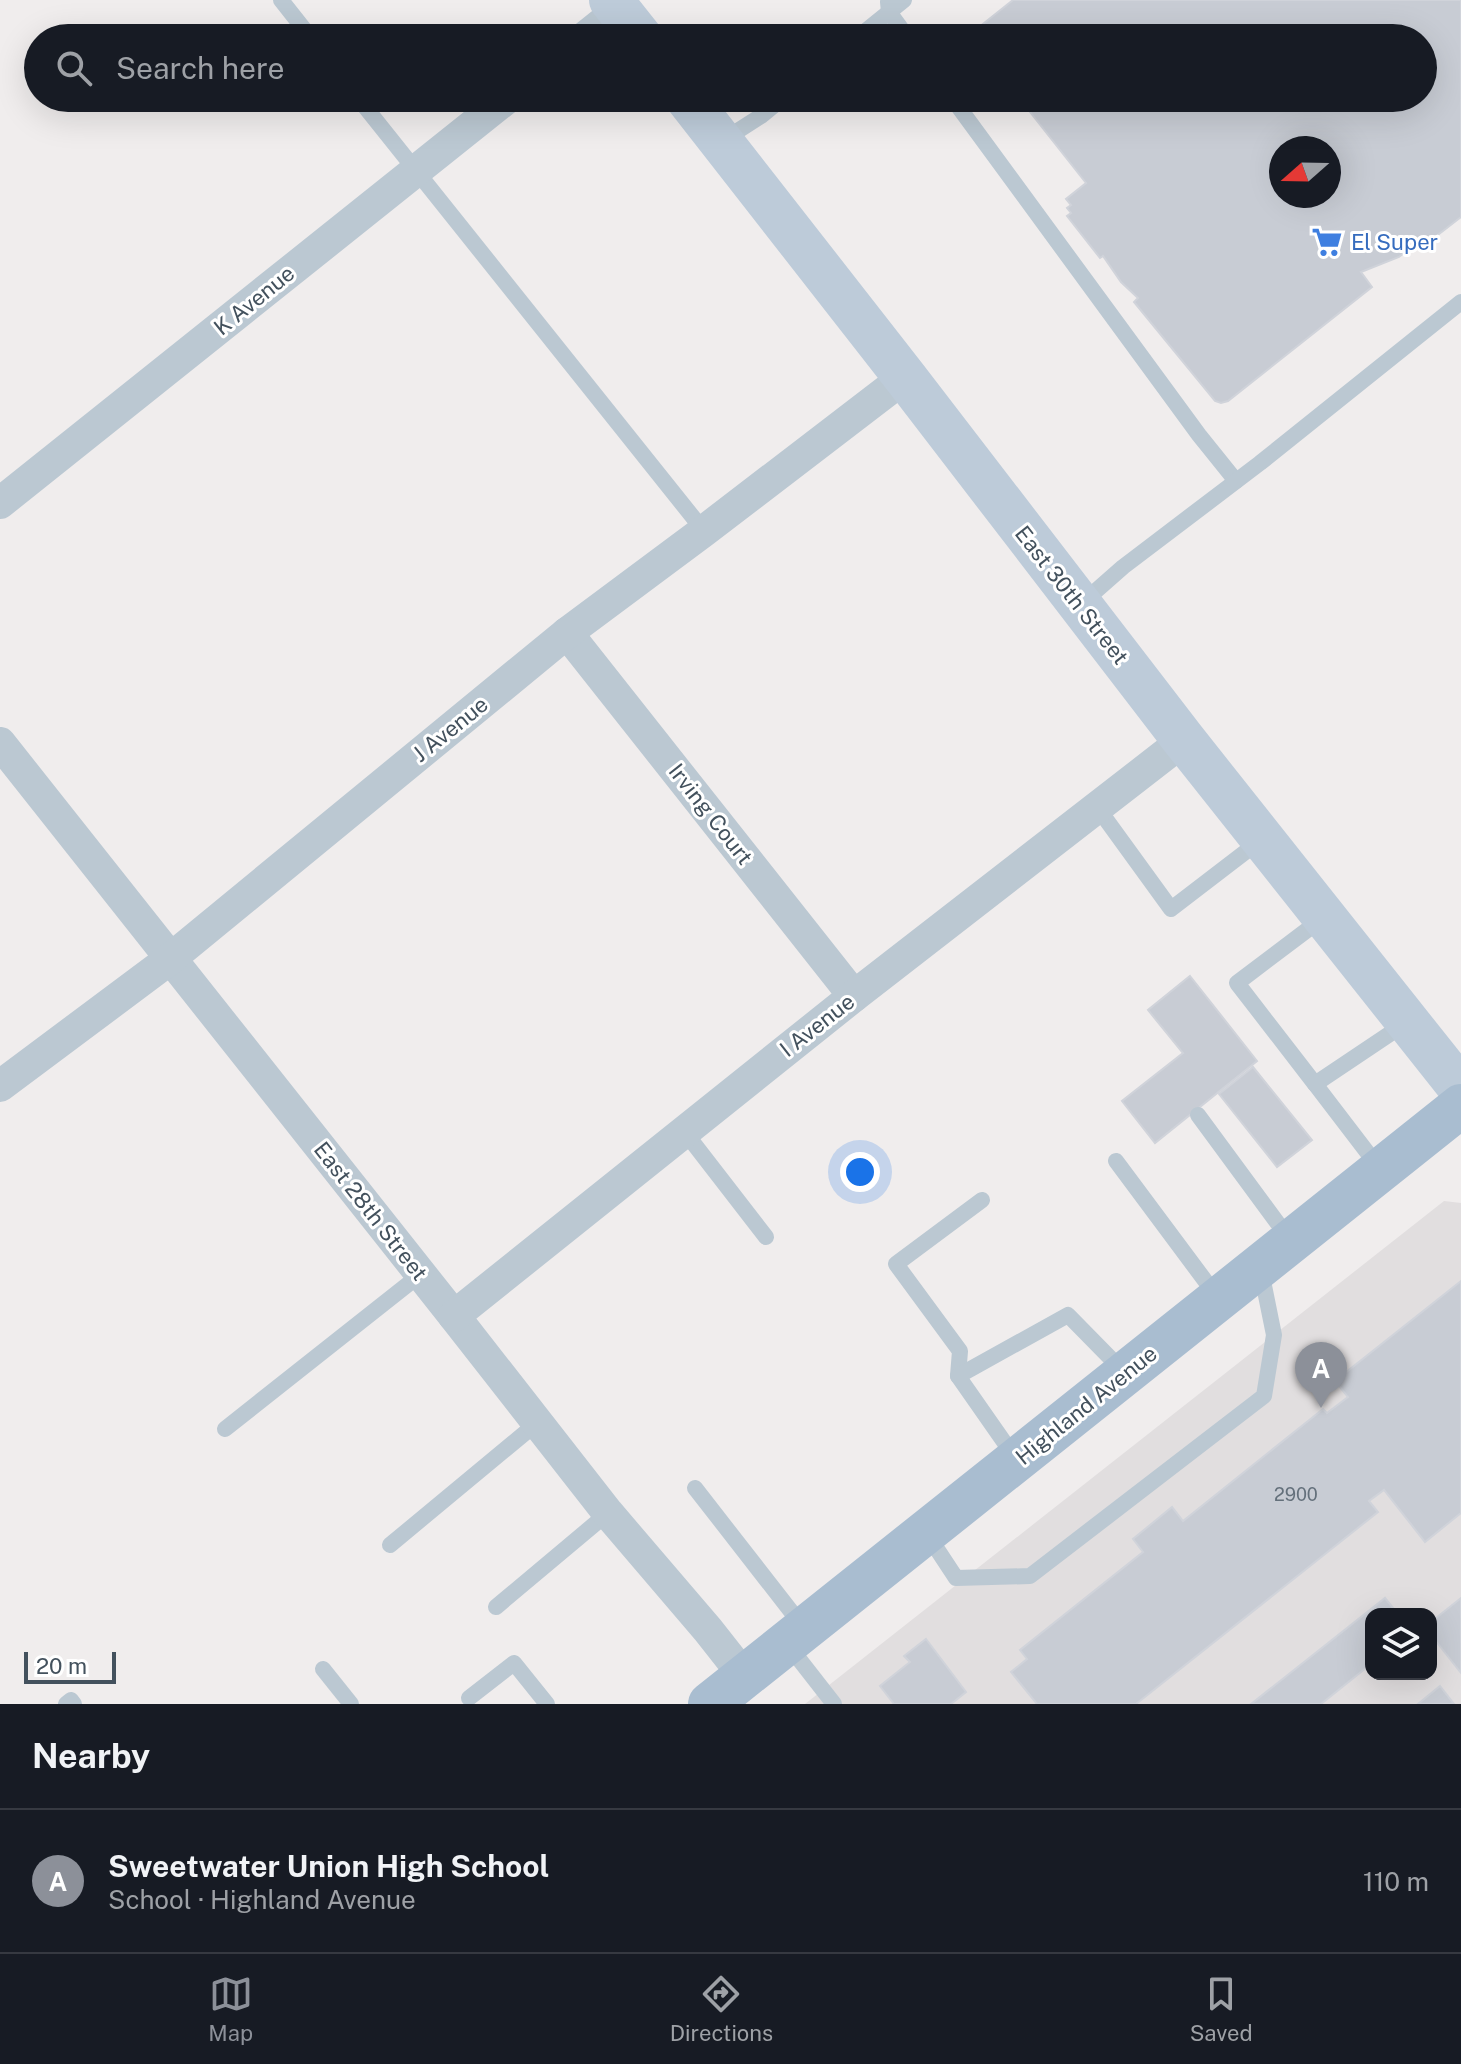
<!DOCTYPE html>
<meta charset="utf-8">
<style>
:root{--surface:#171b24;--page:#20242c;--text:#f1f3f6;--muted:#9ea1a6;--line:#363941;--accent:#8c9099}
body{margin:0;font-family:"Public Sans",sans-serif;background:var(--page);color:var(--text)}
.controls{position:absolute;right:24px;bottom:24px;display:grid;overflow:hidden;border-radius:16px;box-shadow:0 8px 32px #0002}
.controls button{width:72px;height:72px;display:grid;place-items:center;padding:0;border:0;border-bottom:2px solid var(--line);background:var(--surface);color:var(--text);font:40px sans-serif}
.compass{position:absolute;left:1269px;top:136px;width:72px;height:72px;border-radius:50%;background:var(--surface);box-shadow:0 8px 32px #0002;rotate:250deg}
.scale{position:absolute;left:24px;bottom:20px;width:92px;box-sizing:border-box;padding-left:8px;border:4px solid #43515d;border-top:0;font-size:22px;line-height:28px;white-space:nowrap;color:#43515d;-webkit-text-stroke:6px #fff;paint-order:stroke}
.you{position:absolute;left:860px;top:1172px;width:28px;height:28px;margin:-20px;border:6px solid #fff;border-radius:50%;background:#1a73e8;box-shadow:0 0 0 12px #1a73e833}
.badge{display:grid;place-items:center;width:52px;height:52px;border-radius:50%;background:var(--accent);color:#fff;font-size:26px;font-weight:700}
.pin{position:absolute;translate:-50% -66px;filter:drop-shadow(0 2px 4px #0008)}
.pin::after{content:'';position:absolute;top:42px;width:28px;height:24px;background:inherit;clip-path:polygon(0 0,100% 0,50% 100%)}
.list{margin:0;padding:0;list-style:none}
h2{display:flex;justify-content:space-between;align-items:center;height:104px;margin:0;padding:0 32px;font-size:34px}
h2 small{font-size:26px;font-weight:400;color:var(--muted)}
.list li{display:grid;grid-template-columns:52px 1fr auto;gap:24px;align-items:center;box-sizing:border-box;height:144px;padding:0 32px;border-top:2px solid var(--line)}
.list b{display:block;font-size:30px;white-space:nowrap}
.list p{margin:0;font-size:26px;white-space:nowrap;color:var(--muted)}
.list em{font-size:26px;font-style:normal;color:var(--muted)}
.icon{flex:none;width:44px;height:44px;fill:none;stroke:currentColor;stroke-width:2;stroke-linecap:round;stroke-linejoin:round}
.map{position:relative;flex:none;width:1461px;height:1704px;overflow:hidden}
.search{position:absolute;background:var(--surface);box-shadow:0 8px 32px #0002;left:24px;right:24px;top:24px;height:88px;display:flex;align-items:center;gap:20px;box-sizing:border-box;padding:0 28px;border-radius:44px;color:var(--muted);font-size:30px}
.sheet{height:248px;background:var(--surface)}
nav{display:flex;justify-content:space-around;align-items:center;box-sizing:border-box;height:112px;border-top:2px solid var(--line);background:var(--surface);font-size:22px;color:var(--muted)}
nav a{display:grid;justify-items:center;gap:4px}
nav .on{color:var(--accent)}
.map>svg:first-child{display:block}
</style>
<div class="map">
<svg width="1461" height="1704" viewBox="0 0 1461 1704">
<rect width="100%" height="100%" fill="#f0eded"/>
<!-- education -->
<path fill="#e1dedf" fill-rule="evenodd" d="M1444,1201l17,2v501h-656zM1371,1614h60v60h-60z"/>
<!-- building -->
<g fill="#c8ccd4" stroke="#d0d3da" stroke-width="2" fill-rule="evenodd">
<path d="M1013,0h448v217l-31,24 -6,-4 -25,20 -38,15 11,15 -144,114 -7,2 -6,-2 -81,-99 4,-4 -17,-16 -18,-26 -3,2 -33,-42 4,-3 -4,-5 4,-3 -5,-6 20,-16 -67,-85h404v-60h-451l-3,-3zM1281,148h48v48h-48z"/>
<path d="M1190,976l67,85 -102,82 -33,-42 61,-48 -35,-43z"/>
<path d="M1253,1067l59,73 -35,27 -58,-73z"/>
<path d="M1461,1281v232l-36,29 -41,-52 -15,11 9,11 -242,192h-99l-26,-32 16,-13 -7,-9 123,-98 -10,-13 39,-32 11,14 140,-112 4,4 21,-16 -13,-16z"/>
<path d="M1385,1598l13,16h-27v50l-50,40h-70z"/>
<path d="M1461,1598v75l-30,-38v-13z"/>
<path d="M926,1639l40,53 -15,12h-57l-14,-18 30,-24 -6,-6z"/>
<path d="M1440,1686l14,18h-36z"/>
</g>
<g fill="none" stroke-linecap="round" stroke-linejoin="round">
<!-- lane -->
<g stroke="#bbc8d2" stroke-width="16">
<path d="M281,0l30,38"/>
<path d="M888,2l1,10 19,26"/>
<path d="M857,38l47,-38"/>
<path d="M358,98l346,433"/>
<path d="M952,98l247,337 37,46"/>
<path d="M722,141l39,-25 22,-18"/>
<path d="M1081,604l42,-37 137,-104 201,-161"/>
<path d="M1097,807l74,102 90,-69"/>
<path d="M1323,918l-86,65 78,101 91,-61"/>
<path d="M1315,1084l65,85"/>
<path d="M1198,1115l92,125"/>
<path d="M684,1131l82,106"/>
<path d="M1116,1161l102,137"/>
<path d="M958,1376l2,-25 -64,-87 86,-64"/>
<path d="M225,1429l196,-155"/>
<path d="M1016,1459l-58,-83 110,-61 55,56"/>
<path d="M695,1488l109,140"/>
<path d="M927,1534l29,44 74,-2 234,-180 10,-61 -13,-64"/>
<path d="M390,1545l147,-122"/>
<path d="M496,1607l112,-94"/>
<path d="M788,1645l46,59"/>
<path d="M323,1669l28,35"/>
<path d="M469,1698l45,-35 33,41"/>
<path d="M66,1704l5,-4 3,4"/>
</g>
<!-- street -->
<g stroke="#bbc8d2" stroke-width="32">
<path d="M584,38l35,-28"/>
<path d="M0,503l507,-405"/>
<path d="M567,633l287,363"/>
<path d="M0,743l454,573 154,197 100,117 37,47"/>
<path d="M0,1086l170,-127 397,-326 137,-102 201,-154"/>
<path d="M454,1316l400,-320 330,-256"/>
</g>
<!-- secondary -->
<g stroke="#bdcbd9" stroke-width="44">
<path d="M611,0l30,38"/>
<path d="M687,98l218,279 279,363 277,349"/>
</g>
<!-- primary -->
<path stroke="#a9bdd0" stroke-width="44" d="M710,1704l751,-598"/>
</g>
<!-- icons -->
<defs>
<g id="supermarket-bare" transform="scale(2.4)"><path d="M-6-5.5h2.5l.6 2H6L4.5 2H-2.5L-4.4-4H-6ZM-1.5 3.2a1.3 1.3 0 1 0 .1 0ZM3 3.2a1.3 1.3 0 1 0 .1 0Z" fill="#3f7fe0" stroke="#fff" stroke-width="2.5" paint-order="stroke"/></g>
</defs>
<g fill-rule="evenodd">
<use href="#supermarket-bare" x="1327" y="242"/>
</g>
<g text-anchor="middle" stroke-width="6" stroke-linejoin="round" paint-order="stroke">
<!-- number labels -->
<g font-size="18" fill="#64707b">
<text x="1296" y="1501">2900</text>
</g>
<!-- shop labels -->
<g font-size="22" fill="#366cbe" stroke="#fff" text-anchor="start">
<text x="1351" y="250">El Super</text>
</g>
<!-- street labels -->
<g font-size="22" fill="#43515d" stroke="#fff">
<text transform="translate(254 300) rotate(-39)" y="8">K Avenue</text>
<text transform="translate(1072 595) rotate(52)" y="8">East 30th Street</text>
<text transform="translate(450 729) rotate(-39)" y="8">J Avenue</text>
<text transform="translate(711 814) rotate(52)" y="8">Irving Court</text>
<text transform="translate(817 1025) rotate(-38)" y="8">I Avenue</text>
<text transform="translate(371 1211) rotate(52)" y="8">East 28th Street</text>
<text transform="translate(1086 1405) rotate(-39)" y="8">Highland Avenue</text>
</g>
</g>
</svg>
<div class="controls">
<button><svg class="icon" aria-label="layers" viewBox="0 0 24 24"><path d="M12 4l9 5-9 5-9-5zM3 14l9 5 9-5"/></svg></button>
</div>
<svg class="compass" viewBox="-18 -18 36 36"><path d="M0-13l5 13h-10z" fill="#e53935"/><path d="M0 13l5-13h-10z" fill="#9ea1a6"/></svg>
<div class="scale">20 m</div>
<div class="you"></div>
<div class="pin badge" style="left:1321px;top:1408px">A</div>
<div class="search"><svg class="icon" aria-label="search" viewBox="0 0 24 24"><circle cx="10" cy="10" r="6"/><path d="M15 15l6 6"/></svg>Search here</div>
</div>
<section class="sheet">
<h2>Nearby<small></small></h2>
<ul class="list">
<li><span class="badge">A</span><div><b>Sweetwater Union High School</b><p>School · Highland Avenue</p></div><em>110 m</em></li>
</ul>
</section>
<nav>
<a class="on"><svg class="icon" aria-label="map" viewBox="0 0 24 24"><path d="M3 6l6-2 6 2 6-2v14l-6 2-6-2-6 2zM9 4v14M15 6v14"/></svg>Map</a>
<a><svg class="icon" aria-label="directions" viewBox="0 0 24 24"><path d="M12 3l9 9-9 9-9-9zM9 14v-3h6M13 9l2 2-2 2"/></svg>Directions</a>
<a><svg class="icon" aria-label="saved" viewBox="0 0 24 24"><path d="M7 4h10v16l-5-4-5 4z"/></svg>Saved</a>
</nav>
